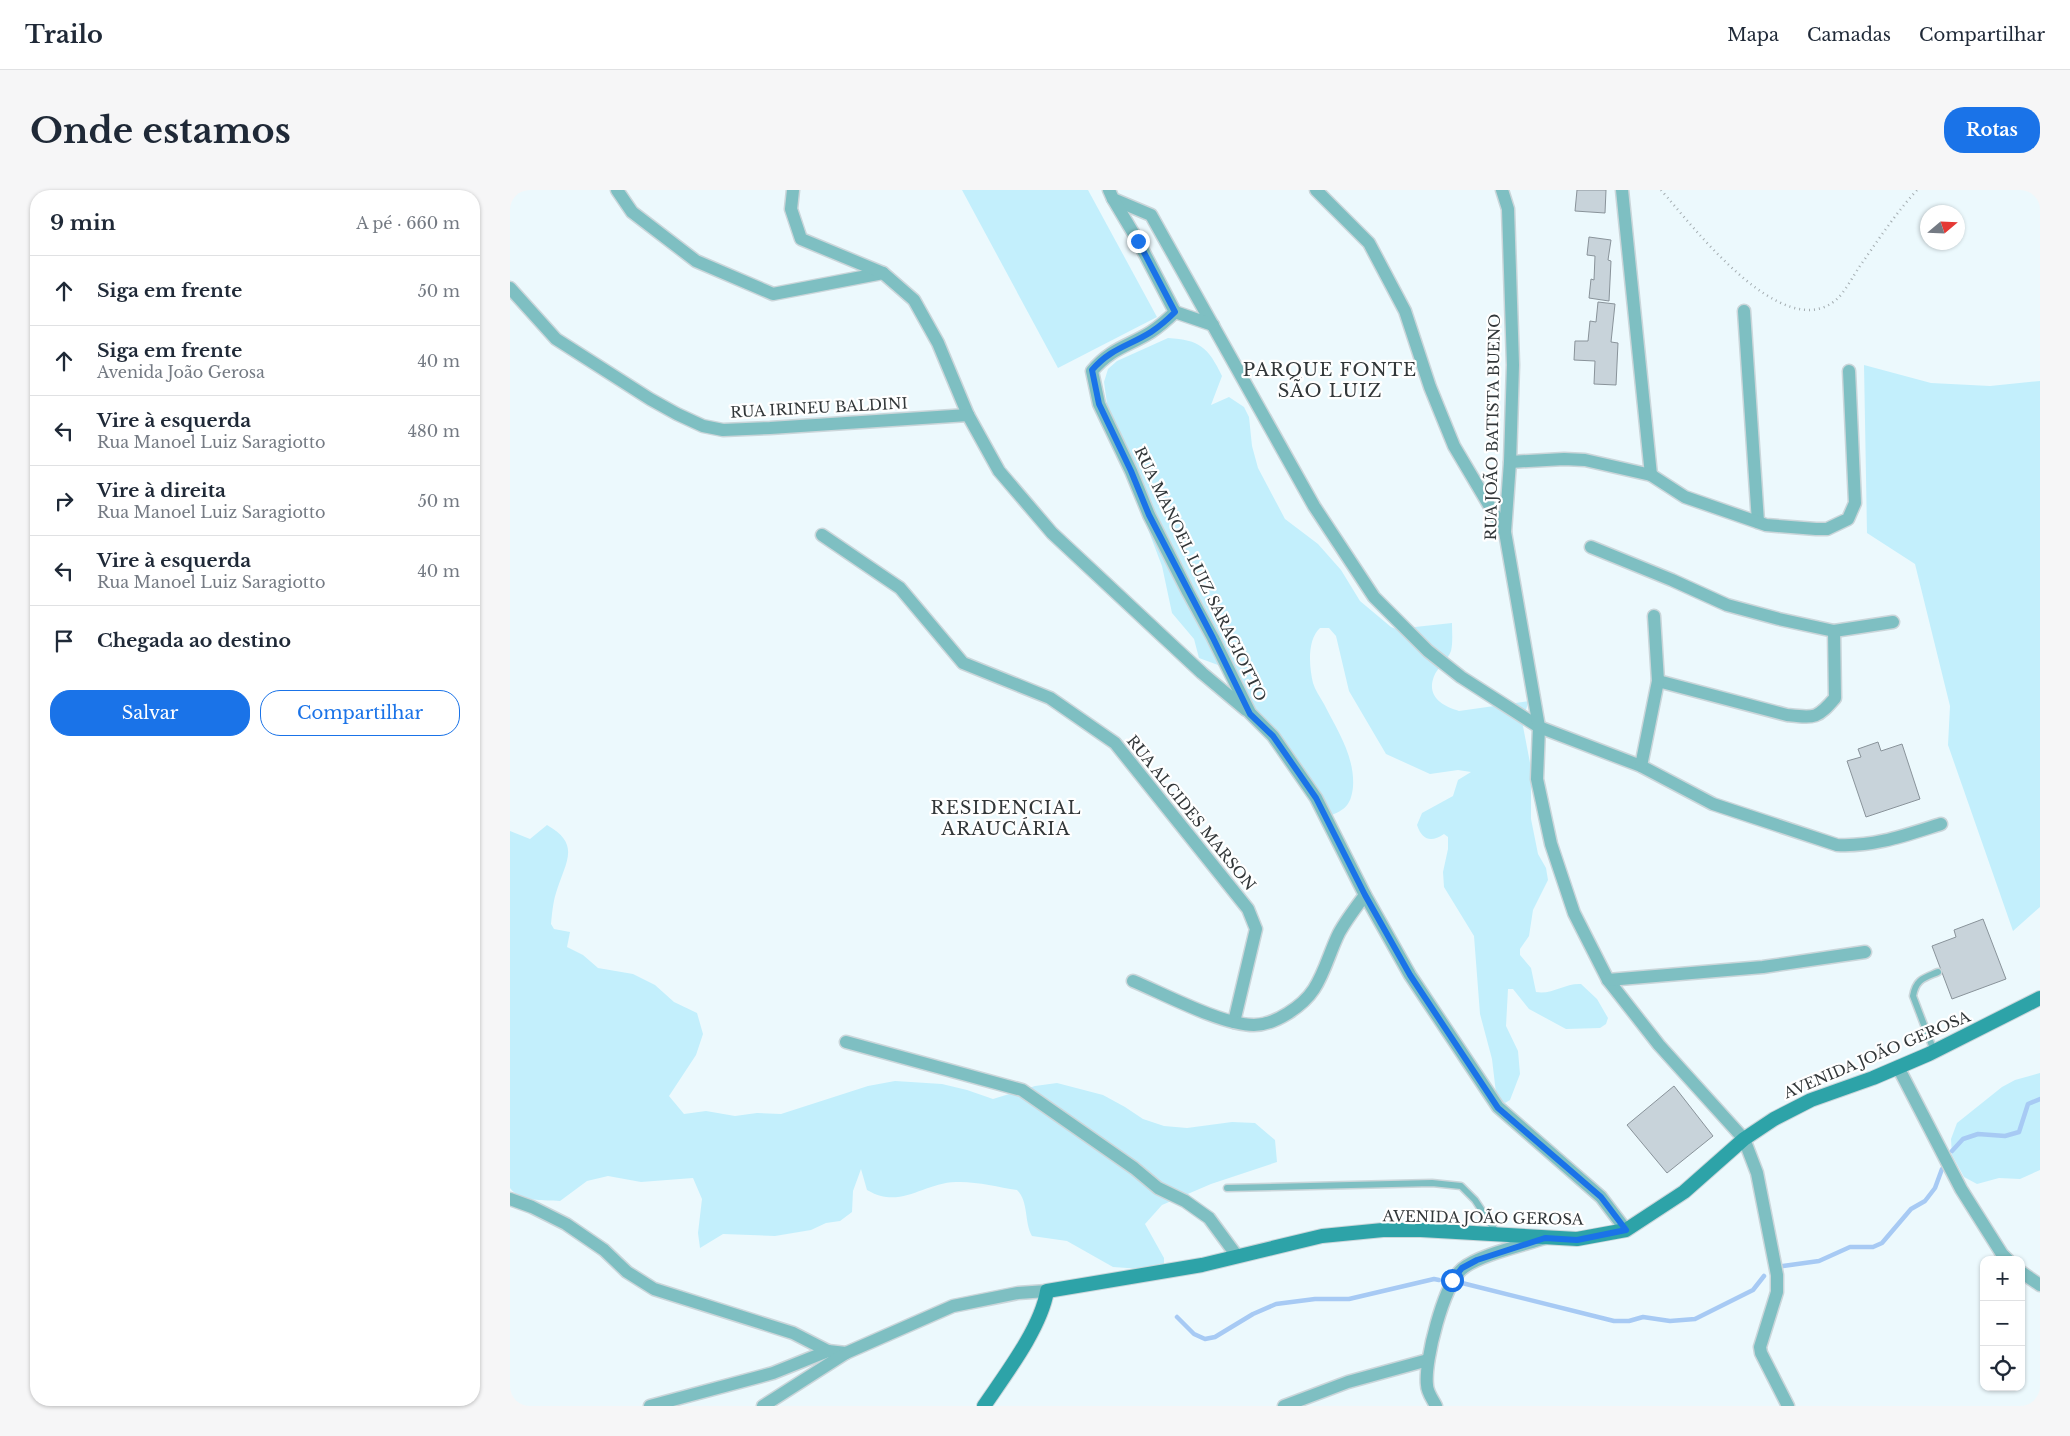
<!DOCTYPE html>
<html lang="pt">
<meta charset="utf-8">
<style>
:root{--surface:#fff;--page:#f6f6f7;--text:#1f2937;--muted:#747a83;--line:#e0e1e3;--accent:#1a73e8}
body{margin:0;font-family:"Libre Baskerville",serif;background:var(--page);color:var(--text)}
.controls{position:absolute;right:15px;bottom:15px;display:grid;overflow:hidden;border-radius:10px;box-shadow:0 1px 4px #0004}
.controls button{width:45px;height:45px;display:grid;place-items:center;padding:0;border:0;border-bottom:1px solid var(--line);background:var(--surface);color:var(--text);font:25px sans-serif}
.compass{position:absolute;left:1410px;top:15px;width:45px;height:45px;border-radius:50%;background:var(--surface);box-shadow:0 1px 4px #0004;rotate:71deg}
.stop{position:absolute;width:15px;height:15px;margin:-11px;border:4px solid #1a73e8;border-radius:50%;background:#fff}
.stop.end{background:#1a73e8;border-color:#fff;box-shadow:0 1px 5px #0008}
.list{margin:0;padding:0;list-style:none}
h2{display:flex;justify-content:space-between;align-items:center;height:65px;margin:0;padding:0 20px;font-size:21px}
h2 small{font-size:16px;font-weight:400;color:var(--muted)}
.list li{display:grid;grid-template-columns:32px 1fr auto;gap:15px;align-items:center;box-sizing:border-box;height:70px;padding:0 20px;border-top:1px solid var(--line)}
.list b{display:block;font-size:19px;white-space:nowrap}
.list p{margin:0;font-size:16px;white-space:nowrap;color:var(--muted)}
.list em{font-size:16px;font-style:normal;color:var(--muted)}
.actions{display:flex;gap:10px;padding:15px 20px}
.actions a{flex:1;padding:11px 0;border:1px solid var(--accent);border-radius:20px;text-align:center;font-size:18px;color:var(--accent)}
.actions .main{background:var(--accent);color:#fff}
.icon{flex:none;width:28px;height:28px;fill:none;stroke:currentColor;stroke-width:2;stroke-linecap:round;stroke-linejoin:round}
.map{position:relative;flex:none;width:1530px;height:1216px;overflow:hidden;border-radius:20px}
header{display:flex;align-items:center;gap:30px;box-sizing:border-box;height:70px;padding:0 25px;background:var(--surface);border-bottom:1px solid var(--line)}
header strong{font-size:24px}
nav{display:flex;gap:28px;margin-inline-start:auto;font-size:18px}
.intro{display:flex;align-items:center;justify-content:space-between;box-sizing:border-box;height:120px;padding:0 30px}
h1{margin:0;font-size:35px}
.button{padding:12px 22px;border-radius:20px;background:var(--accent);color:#fff;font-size:18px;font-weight:700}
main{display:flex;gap:30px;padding:0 30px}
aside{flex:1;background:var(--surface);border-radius:20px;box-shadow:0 1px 4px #0004}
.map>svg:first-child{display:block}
</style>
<header>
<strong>Trailo</strong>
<nav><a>Mapa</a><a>Camadas</a><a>Compartilhar</a></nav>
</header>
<div class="intro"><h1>Onde estamos</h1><a class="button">Rotas</a></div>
<main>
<aside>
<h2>9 min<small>A pé · 660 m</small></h2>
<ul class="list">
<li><svg class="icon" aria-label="ahead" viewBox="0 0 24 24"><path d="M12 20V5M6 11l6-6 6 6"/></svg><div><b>Siga em frente</b></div><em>50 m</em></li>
<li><svg class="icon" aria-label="ahead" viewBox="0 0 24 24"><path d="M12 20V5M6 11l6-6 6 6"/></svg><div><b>Siga em frente</b><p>Avenida João Gerosa</p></div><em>40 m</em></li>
<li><svg class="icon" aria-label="left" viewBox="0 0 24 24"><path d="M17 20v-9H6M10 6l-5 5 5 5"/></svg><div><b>Vire à esquerda</b><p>Rua Manoel Luiz Saragiotto</p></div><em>480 m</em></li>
<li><svg class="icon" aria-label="right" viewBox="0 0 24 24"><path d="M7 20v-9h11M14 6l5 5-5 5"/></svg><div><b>Vire à direita</b><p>Rua Manoel Luiz Saragiotto</p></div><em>50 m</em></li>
<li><svg class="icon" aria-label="left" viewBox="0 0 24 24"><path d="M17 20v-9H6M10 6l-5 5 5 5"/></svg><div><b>Vire à esquerda</b><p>Rua Manoel Luiz Saragiotto</p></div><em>40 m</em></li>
<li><svg class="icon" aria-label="arrive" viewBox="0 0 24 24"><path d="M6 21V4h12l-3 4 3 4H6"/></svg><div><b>Chegada ao destino</b></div></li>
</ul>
<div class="actions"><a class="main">Salvar</a><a>Compartilhar</a></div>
</aside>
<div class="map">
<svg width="1530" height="1216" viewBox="0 0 1530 1216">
<rect width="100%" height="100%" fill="#ecf9fd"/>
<!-- green -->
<g fill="#c3effc">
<path d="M452,0h126l69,127 -99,51z"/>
<path d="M658,148c32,2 40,9 54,38l-11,29 18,-8 15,10 5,10 3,29 6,22 27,51 33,25 23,26 19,31 31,26 13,5 11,-5 37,-4c0,8 1,20 -1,28 -3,8 -12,16 -16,23 -10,21 6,32 24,37l70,-10 -7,20 9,47v51l7,35 8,14 2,12 -15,30 -4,26 -9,13v6l11,13 5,24c16,3 29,-9 45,-8l16,15 11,19 -2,6 -6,4 -34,1 -37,-20 -16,-20h-5l-2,37 12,25 2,23 -10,26 -5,3 -6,-3 -3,-7 -4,-34 -12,-45 -6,-78 -30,-49 -1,-15 5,-23v-12l-4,-3c-13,9 -22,6 -27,-9l5,-12 31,-17 5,-16 13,-8 -13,-2 -28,4 -44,-20 -37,-63 -13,-55 -7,-8h-9c-13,12 -11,38 -7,55 2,7 7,14 11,21 13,26 31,52 29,83 -2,16 -6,22 -21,28l-12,-8 -91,-132 -11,-10 -19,-7 -5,-19 -22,-26 -10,-47 -51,-133 -7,-51 4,-13 9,-8z"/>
<path d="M1354,175l67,18 59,3 50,-5v526l-27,24 -65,-186 2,-39 -35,-142 -48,-31z"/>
<path d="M37,635c35,20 18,37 9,68 -3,9 -4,21 -5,31l3,5 16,3 -3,15 16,8 15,13 35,6 22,11 19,17 23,11 6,21 -7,21 -27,41 15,18 22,-3 29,5 22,-3 24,1 87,-28 27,-5 47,3 25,6 26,9 42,-13 22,-3 46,12 22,12 18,12 21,7 23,2 45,-6 23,1 20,17 2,22 -66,22 -49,21 -17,19 19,34v8l-8,4 -43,-3 -46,-26 -35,-5c-8,-14 -3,-34 -15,-46 -19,-3 -42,-9 -61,-8 -34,1 -55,28 -89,8l-6,-21 -8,22 -1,21 -12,9 -14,2 -15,7 -36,6 -52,-2 -23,14 -2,-15 4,-34 -9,-21 -52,4 -33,-6 -21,5 -27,20c-15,-1 -40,1 -50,-13v-357l20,8z"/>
<path d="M1530,883v97l-20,9 -21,-1 -22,6 -13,-7 -12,-22 -1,-16 6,-16 45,-36 13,-7z"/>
</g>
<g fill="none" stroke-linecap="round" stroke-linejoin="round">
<!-- stream -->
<g stroke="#a7caf4" stroke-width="4.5">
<path d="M1442,961l11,-12 15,-5 27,2 14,-4 9,-28 12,-5"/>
<path d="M1273,1076l36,-5 31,-14h23l9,-4 29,-34 14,-8 10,-13 7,-19"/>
<path d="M948,1092l156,39h15l14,-4 27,4 25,-2 58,-29 11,-14"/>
<path d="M667,1127l17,17 11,5 10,-2 38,-23 23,-10 39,-5h34l85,-20 5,1"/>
</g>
</g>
<!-- building -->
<g fill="#c8d3da" stroke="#89939a">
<path d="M1067,0h29l-1,23 -30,-2z"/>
<path d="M1079,47l22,3 -3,20 3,1 -2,40 -20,-3 2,-19 3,1 1,-24 -8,-1z"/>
<path d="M1088,112l17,2 -4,38 7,1 -2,42 -22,-1 1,-23 -21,-1 1,-19h13l2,-20 6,1z"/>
<path d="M1368,552l3,9 21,-7 18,55 -54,18 -19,-56 14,-4 -3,-8z"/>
<path d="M1473,729l23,60 -54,20 -20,-53 24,-9 -2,-7z"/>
<path d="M1164,896l39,50 -46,37 -40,-48z"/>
</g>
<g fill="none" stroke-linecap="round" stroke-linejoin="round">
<!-- service casing -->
<g stroke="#cbd6da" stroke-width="9">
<g id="service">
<path d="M1424,861l-21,-55c3,-17 11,-18 25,-24"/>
<path d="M717,998l205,-5 29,3 14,14 23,35"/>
</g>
</g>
<!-- minor casing -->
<g stroke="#cbd6da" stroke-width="15">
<g id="minor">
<path d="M107,0l15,22 64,49 77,33 110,-21"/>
<path d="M283,0l-2,19 10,30 82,34 31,27 24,43 30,72 31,56 53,62 150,140 44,37"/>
<path d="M599,0l4,9 38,16 163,291 60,91 54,54 33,26 78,50 102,39 72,38 124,41c37,2 69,-10 104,-21"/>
<path d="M806,0l53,53 36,68 25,76 24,59 51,86"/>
<path d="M992,0l6,19 5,156 -3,97 -5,70 34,195 -2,52 14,65 23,69 34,67 51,65 85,94 13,34 20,102v17l-17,55 1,6 27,53"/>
<path d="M1112,0l29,285"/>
<path d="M603,9l25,42 37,71c-7,7 -15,14 -24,20 -22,14 -40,16 -59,39l7,33 32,67 18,44 39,77 25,46 37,75 23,23 43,62 49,97 45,80 88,132 103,90 25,33"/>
<path d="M0,98l46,51 94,60 27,15 26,12 20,4 47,-2 198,-13"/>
<path d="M1234,121l14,211"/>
<path d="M665,122l38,13"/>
<path d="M1000,272l54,-3 21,1 66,15 34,22 81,28 50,4h11l21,-10 7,-16 -6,-132"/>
<path d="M312,345l78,53 63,75 87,35 65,45 133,166 8,20 -22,93"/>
<path d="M1081,357l81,33 55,25 52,14 55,12 59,-9"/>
<path d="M1148,491l129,34c28,3 30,4 48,-17l-1,-67"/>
<path d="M1131,576l17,-85 -4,-65"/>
<path d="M1098,790l155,-13 102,-15"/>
<path d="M623,791c31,13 89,44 121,44 21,0 49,-19 60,-36 11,-17 16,-38 25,-56 7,-13 17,-26 26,-38"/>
<path d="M336,852l176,48 112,78 24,20 27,13 24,17 28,38"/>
<path d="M1388,877l63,122 41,65 6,6"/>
<path d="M0,1009l22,8 34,17 38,26 23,22 27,17 139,44 35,18"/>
<path d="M1511,1082l19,13"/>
<path d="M140,1216l123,-33 55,-22 18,2 107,-47 65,-13 29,-2"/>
<path d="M253,1216l83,-53"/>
<path d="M774,1216l64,-24 80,-22"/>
<path d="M926,1216c-3,-6 -9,-14 -9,-21 -3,-24 17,-101 35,-116 16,-14 62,-24 83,-31"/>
</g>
</g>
<!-- secondary casing -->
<g stroke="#cbd6da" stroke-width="16">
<path id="secondary" d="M474,1216c21,-31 57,-78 63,-115l155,-26 120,-29 61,-6h38l156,9 49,-9 58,-38 60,-53 30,-20 37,-19 62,-22 56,-24 111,-56"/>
</g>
<!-- path -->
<path stroke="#a4adb1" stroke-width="2.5" stroke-dasharray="1 4" stroke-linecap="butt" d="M1151,0c31,35 121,155 175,110 9,-8 17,-24 24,-34 18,-26 36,-53 57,-76"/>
<!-- service -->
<use href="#service" stroke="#7ebfc2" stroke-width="6"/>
<!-- minor -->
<use href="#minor" stroke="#7ebfc2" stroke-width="12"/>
<!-- secondary -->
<use href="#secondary" stroke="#2da3a8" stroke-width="14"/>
</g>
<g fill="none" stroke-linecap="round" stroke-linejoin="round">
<!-- route -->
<path stroke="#1a73e8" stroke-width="6" d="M628,51l37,71c-7,7 -15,14 -24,20 -22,14 -40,16 -59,38l7,34 32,67 18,44 64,123 37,76 23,22 43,62 49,97 45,80 88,133 103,89 25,33 -49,10 -32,-2 -68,22 -15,8 -10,12"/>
</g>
<g text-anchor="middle" stroke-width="4.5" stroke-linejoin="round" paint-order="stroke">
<!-- street labels -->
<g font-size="15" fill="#323739" stroke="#fff">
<text transform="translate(309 218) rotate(-3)" y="5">RUA IRINEU BALDINI</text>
<text transform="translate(983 237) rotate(-89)" y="5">RUA JOÃO BATISTA BUENO</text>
<text transform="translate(690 384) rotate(64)" y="5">RUA MANOEL LUIZ SARAGIOTTO</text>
<text transform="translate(681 623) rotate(51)" y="5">RUA ALCIDES MARSON</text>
<text transform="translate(1367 865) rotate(-23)" y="5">AVENIDA JOÃO GEROSA</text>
<text transform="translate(973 1028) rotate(1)" y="5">AVENIDA JOÃO GEROSA</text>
</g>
<!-- quarter labels -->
<g font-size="18" letter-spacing="1" fill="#323739" stroke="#fff">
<text x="820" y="186">PARQUE FONTE<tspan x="820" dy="21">SÃO LUIZ</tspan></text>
<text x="496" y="624">RESIDENCIAL<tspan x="496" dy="21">ARAUCÁRIA</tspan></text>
</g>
</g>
</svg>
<div class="controls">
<button>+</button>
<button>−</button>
<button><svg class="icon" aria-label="locate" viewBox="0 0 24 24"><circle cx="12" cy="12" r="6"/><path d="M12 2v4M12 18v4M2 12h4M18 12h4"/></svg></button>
</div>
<svg class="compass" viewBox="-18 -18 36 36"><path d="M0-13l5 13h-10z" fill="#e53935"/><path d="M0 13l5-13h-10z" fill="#747a83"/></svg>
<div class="stop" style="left:942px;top:1090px"></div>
<div class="stop end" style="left:628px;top:51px"></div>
</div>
</main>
